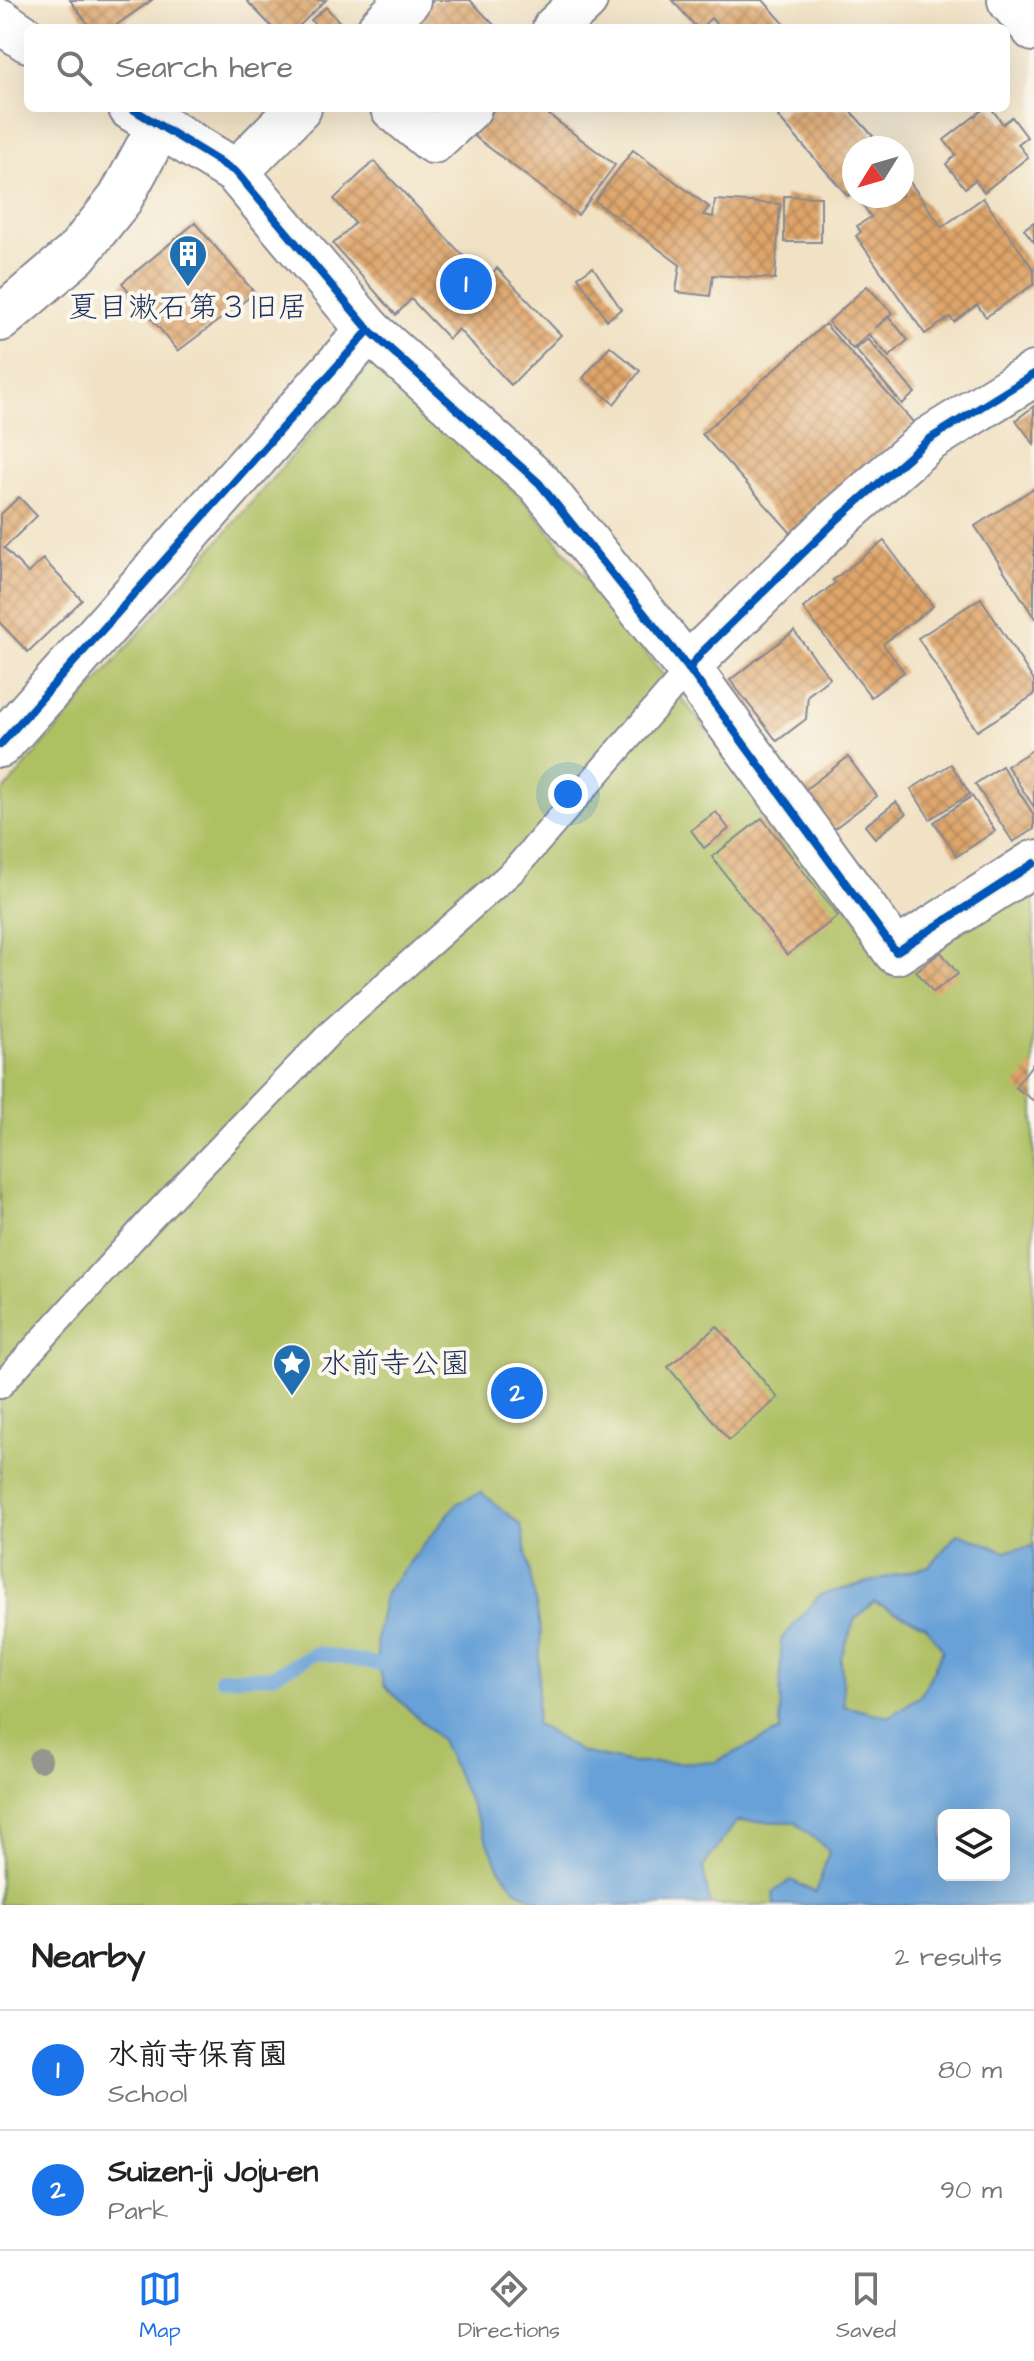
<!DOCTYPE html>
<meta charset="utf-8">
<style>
:root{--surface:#fff;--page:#f2f2f2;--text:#222;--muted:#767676;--line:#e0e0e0;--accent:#1a73e8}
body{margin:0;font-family:"Architects Daughter","Klee One",sans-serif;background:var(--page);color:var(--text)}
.controls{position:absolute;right:24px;bottom:24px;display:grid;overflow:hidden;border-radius:12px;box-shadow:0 8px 32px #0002}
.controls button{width:72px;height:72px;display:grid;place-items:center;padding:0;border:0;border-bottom:2px solid var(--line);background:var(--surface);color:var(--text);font:40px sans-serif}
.compass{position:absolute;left:842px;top:136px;width:72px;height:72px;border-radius:50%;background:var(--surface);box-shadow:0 8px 32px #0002;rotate:233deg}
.you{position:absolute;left:568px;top:794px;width:28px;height:28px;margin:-20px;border:6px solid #fff;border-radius:50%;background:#1a73e8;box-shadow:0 0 0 12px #1a73e833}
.badge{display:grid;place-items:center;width:52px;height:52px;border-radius:50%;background:var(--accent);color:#fff;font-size:26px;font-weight:700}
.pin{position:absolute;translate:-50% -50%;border:4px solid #fff;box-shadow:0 2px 8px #0006}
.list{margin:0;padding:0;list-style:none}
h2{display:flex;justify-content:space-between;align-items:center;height:104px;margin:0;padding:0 32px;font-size:34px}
h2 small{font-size:26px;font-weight:400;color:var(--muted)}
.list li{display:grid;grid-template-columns:52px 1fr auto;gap:24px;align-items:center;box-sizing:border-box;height:120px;padding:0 32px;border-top:2px solid var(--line)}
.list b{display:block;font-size:30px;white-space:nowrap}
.list p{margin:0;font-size:26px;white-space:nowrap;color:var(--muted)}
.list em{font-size:26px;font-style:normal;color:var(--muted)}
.icon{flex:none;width:44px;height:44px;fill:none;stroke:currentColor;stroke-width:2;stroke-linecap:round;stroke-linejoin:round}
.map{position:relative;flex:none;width:1034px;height:1905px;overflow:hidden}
.search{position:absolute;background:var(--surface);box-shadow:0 8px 32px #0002;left:24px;right:24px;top:24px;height:88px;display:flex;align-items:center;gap:20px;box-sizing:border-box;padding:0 28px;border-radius:12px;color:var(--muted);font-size:30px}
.sheet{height:344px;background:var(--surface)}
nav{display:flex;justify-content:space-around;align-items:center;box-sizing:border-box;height:112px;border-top:2px solid var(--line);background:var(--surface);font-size:22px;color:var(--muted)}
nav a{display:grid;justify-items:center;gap:4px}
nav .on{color:var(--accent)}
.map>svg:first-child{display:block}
</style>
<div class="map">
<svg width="1034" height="1905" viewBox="0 0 1034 1905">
<defs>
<pattern id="building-cross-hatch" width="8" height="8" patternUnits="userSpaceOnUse" patternTransform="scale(2)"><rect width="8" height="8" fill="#dfa56a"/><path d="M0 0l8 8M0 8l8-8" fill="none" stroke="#b4875a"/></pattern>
</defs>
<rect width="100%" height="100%" fill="#fbf7ec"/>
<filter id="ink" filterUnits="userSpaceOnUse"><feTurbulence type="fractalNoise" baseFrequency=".0125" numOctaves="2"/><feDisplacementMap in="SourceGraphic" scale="16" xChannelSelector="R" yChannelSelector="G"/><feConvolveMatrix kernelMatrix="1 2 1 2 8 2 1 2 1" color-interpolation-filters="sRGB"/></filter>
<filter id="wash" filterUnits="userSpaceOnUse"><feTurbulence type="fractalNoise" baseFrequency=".006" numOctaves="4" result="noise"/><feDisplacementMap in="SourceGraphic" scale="32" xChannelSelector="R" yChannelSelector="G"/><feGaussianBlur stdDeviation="1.8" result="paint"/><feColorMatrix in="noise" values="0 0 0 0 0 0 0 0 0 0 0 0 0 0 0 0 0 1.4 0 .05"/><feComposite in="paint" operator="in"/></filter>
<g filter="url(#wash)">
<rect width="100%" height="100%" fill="#f1e2c5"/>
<!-- green -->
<path fill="#afc064" stroke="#657861" stroke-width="2" fill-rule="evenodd" d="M375,359l152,144 370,467 137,-82v1017h-1034v-1110zM944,1815h60v60h-60z"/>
<!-- water -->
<path fill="#67a1d7" stroke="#41689a" stroke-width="2" fill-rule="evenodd" d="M481,1492l40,33 20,107 -5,92 45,28 51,11 83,-1 65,-31 1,-91 39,-45 109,-29 29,-33 47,18 29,-5v359h-260l-1,-13 18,-12 25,13 13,-42 -34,-29 -58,-1 -34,46 7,38h-163l-32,-16 -15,-20 -59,-129 -57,-54 -6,-22 -2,-24 9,-47 71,-89zM874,1602l52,24 17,24 -22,45 -32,22 -45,-11 -3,-48 14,-39zM944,1815h60v60h-60z"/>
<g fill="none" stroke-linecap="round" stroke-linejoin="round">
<!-- stream -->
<path stroke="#67a1d7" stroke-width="14" d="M221,1678l51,-2 44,-23 62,11"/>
</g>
<g id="blocks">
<!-- building -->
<g fill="url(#building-cross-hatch)">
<path d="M70,0h82l-40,28h-21z"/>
<path d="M246,0h80l-29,28h-24z"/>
<path d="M434,0h36l27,28h-91z"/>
<path d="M672,0h91l25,28h-68l-9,-10 -10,10h-4z"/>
<path d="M326,7l19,21h-27l-7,-8z"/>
<path d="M495,108h45l75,57 -37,50 -104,-79z"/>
<path d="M788,108h60l25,28 -8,6 5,6h-16v43l-6,5 -70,-79z"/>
<path d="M985,108h6l12,16 9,-7 15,20 -9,7 10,13 -44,35 -9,-12 -10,8 -19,-24 10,-9 -12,-15z"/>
<path d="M633,150l76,57 -6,8 10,2 2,-17 65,4 -5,75 -62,-4 -3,21 -34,-4 4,-27 -85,-64z"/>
<path d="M374,161l112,119 11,-12 64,67 -50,50 -53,-56 -9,10 -38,-40 -15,16 -63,-71 22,-21 -21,-24z"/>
<path d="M902,171l40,56 41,-29 51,72v14l-48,33 -9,-12 -23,17 -4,-5 -25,17 -69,-98 5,-4 -4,-6 14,-9 -10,-15 8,-6h33z"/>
<path d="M784,196l37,1v45h-37z"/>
<path d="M1034,222v20l-10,-13z"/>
<path d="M195,223l60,70 -77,58 -56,-68z"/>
<path d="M593,267l28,42 -14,11 -29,-43z"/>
<path d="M867,286l25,27 -17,15 14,-11 19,23 -19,17 -20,-23 -16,15 -25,-27z"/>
<path d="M825,324l89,99 -123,110 -89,-99z"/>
<path d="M868,339l47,54 -13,11 -47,-55z"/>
<path d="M610,346l30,25 -26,33 -31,-26z"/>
<path d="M1034,406v38l-18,-24z"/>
<path d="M1034,488v129l-59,-91z"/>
<path d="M19,497l18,19 -33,32 24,25 15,-14 39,41 -54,52 -28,-29v-108z"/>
<path d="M884,541l49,65 -50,38 21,28 -33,25 -68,-89 32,-25 -2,-3z"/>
<path d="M981,598l53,83v14l-57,36 -59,-93z"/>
<path d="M794,631l36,47 -22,17 -2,24 -29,22 -47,-61z"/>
<path d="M1034,749v58l-27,-41z"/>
<path d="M848,757l29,39 -50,38 -29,-39z"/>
<path d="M951,764l19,30 -40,25 -19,-30z"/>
<path d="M1002,766l32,49v14l-21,13 -38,-58z"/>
<path d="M972,796l23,35 -38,25 -23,-34z"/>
<path d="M896,802l10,12 -31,24 -10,-12z"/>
<path d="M716,812l13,17 -25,19 -13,-18z"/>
<path d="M762,818l76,98 -51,39 -75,-98z"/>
<path d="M941,952l17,22 -25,18 -17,-21z"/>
<path d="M1034,1062v39l-19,-14z"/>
<path d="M717,1326l61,72 -49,42 -61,-73z"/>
</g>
</g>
</g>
<g filter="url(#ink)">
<use href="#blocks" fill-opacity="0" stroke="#868892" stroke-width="2"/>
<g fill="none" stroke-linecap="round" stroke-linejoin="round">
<!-- lane casing -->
<g stroke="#868892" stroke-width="28">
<path id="lane" d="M0,1386l150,-166 181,-188 183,-162 175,-201"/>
</g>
<!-- street casing -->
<g stroke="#868892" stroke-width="48">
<g id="street">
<path d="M1010,0l24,29"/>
<path d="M0,21l28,19"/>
<path d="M380,28l28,-28"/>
<path d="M555,28l30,-28"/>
<path d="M131,108l105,64 133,158 170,153 150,186 207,283 138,-89"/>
<path d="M393,108l40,33 36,-33"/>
<path d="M236,172l63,-64"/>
<path d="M0,319l76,-65 44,-55 39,-72"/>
<path d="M689,669l13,-17 137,-134 89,-78 106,-66"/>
<path d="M0,745l369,-415"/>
</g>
</g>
<!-- lane -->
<use href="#lane" stroke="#fff" stroke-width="24"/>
<!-- street -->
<use href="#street" stroke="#fff" stroke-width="44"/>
<!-- cycleway casing -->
<g stroke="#fbf7ec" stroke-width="13">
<g id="cycleway">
<path d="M131,108l105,64 133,158 170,153 150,186 207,283 138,-89"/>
<path d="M689,669l13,-17 137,-134 89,-78 106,-66"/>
<path d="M0,745l369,-415"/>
</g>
</g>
<!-- cycleway -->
<use href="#cycleway" stroke="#0057b8" stroke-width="8"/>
</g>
<!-- trees -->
<circle fill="#94978d" cx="40" cy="1760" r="12"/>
</g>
<!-- icons -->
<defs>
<g id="building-pin" transform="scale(2)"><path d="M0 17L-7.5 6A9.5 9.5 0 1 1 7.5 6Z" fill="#1f6fb2" stroke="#fbf7ec"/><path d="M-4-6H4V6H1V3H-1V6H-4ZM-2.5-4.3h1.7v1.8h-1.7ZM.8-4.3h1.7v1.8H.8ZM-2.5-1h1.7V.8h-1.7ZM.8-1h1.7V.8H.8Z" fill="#fff"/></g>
<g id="sight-pin" transform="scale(2)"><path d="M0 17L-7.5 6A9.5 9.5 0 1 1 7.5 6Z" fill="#1f6fb2" stroke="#fbf7ec"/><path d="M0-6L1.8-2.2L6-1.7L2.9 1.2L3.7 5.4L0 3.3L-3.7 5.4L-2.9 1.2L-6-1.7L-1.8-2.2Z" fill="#fff"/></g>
</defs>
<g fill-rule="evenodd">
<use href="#building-pin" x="188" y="254"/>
<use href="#sight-pin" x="292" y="1363"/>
</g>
<g text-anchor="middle" stroke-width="8" stroke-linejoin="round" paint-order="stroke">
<!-- poi labels -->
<g font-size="30" fill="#1b2f5e" stroke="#fbf7ec">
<text x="188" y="317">夏目漱石第３旧居</text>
<text x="320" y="1373" text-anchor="start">水前寺公園</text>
</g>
</g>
</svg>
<div class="controls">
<button><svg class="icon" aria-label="layers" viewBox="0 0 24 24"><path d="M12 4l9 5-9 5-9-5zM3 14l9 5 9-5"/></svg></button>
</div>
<svg class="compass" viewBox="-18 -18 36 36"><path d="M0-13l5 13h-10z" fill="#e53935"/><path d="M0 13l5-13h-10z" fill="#767676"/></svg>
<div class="you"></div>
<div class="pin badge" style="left:466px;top:284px">1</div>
<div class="pin badge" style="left:517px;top:1393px">2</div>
<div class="search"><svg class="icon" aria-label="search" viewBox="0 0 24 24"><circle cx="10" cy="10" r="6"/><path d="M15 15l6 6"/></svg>Search here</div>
</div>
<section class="sheet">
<h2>Nearby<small>2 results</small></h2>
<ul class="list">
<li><span class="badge">1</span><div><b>水前寺保育園</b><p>School</p></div><em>80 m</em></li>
<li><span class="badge">2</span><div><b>Suizen-ji Joju-en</b><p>Park</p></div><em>90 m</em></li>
</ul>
</section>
<nav>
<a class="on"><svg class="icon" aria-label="map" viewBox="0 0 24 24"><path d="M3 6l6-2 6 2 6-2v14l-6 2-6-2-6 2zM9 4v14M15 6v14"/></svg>Map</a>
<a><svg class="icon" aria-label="directions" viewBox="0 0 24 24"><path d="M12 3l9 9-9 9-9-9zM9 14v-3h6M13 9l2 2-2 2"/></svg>Directions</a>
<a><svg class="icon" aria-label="saved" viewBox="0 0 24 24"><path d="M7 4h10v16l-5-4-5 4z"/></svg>Saved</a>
</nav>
